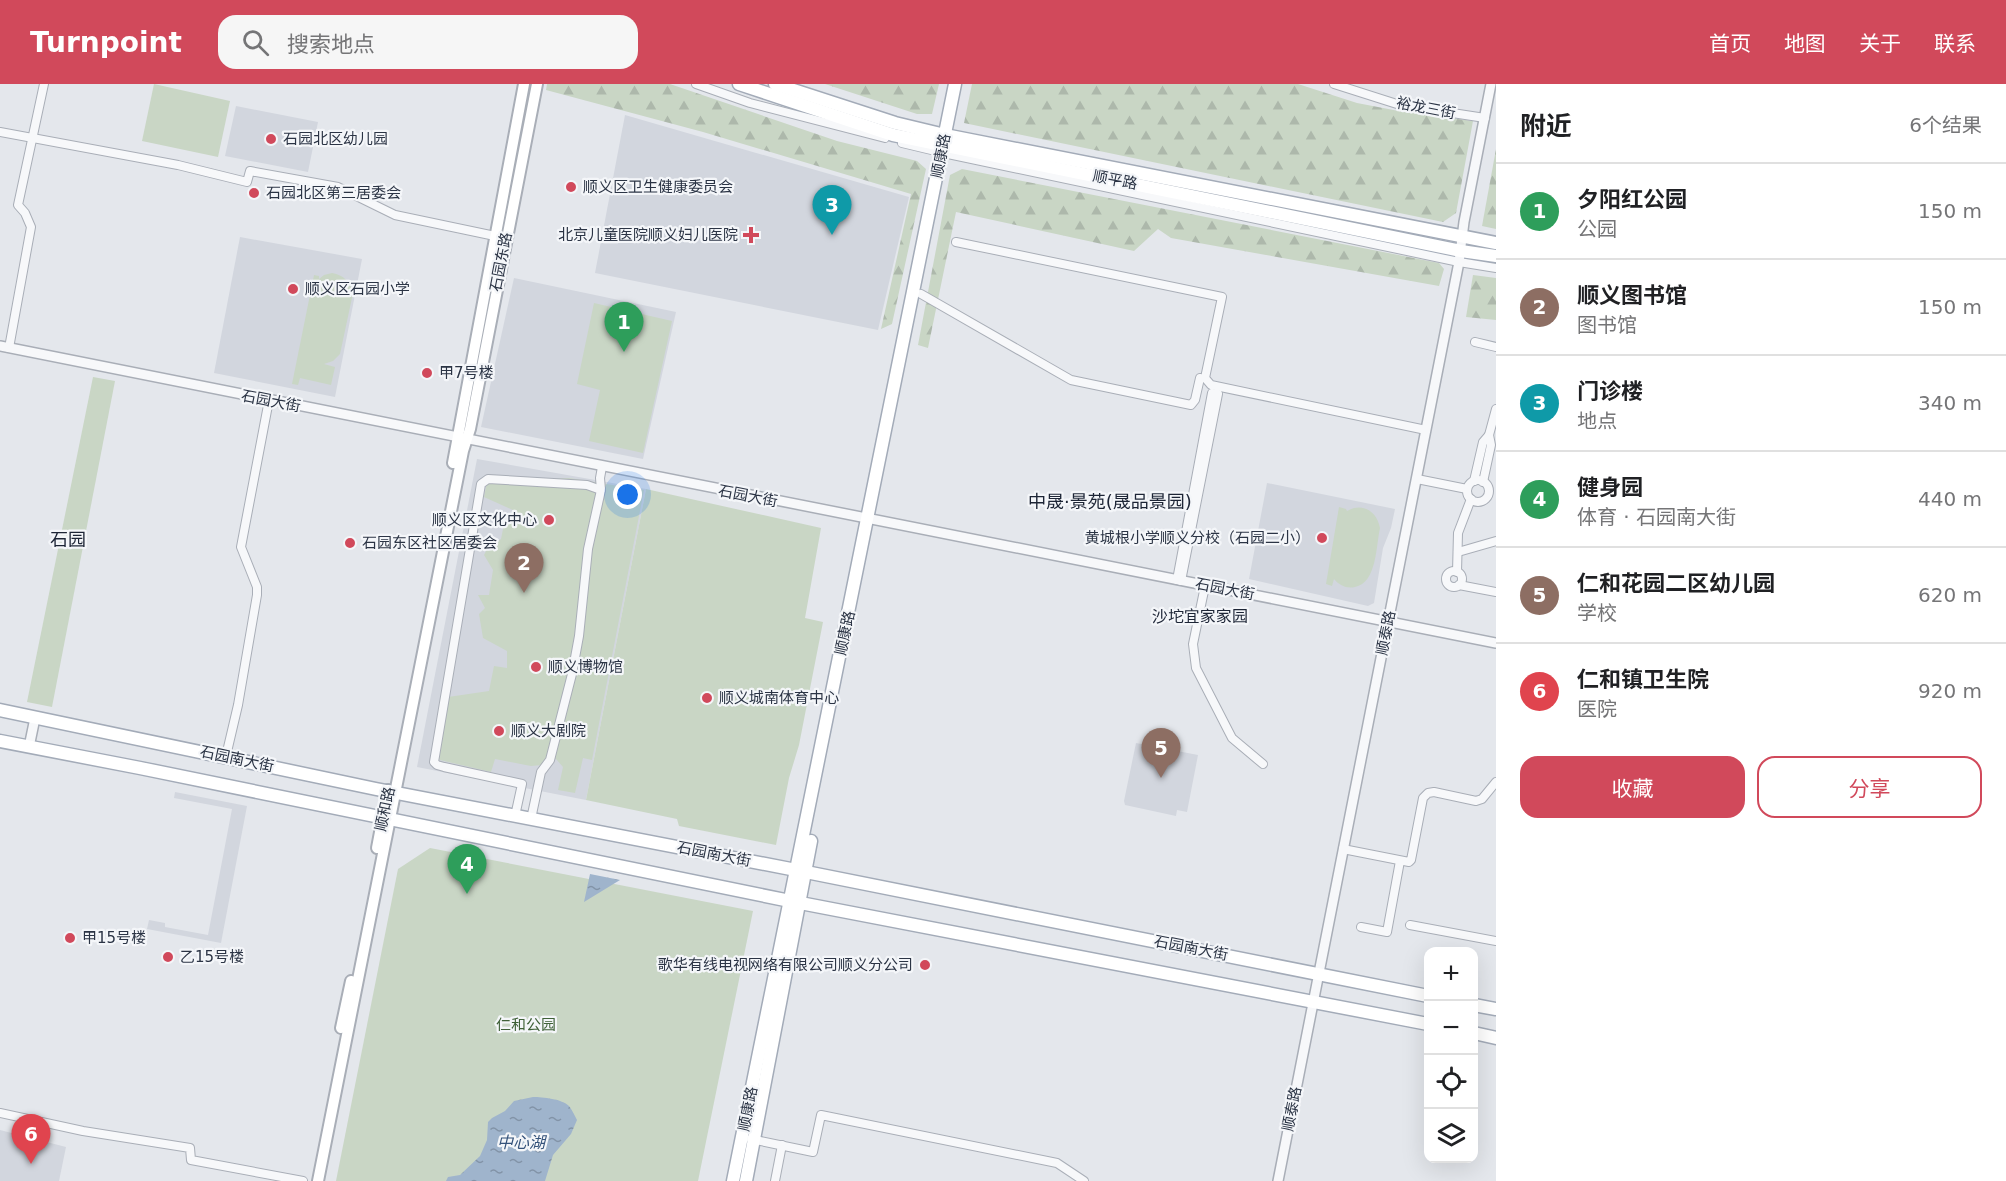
<!DOCTYPE html>
<html lang="zh">
<meta charset="utf-8">
<style>
:root{--surface:#fff;--page:#f6f6f6;--text:#202124;--muted:#757577;--line:#e0e0e0;--accent:#d1495b}
body{margin:0;font-family:"DejaVu Sans","Noto Sans SC",sans-serif;background:var(--page);color:var(--text)}
.controls{position:absolute;right:18px;bottom:18px;display:grid;overflow:hidden;border-radius:12px;box-shadow:0 6px 24px #0002}
.controls button{width:54px;height:54px;display:grid;place-items:center;padding:0;border:0;border-bottom:2px solid var(--line);background:var(--surface);color:var(--text);font:30px sans-serif}
.you{position:absolute;left:628px;top:411px;width:21px;height:21px;margin:-15px;border:4px solid #fff;border-radius:50%;background:#1a73e8;box-shadow:0 0 0 9px #1a73e833}
.badge{display:grid;place-items:center;width:39px;height:39px;border-radius:50%;background:var(--accent);color:#fff;font-size:20px;font-weight:700}
.pin{position:absolute;translate:-50% -50px;filter:drop-shadow(0 2px 3px #0008)}
.pin::after{content:'';position:absolute;top:32px;width:21px;height:18px;background:inherit;clip-path:polygon(0 0,100% 0,50% 100%)}
.list{margin:0;padding:0;list-style:none}
h2{display:flex;justify-content:space-between;align-items:center;height:78px;margin:0;padding:0 24px;font-size:26px}
h2 small{font-size:20px;font-weight:400;color:var(--muted)}
.list li{display:grid;grid-template-columns:39px 1fr auto;gap:18px;align-items:center;box-sizing:border-box;height:96px;padding:0 24px;border-top:2px solid var(--line)}
.list b{display:block;font-size:22px;white-space:nowrap}
.list p{margin:0;font-size:20px;white-space:nowrap;color:var(--muted)}
.list em{font-size:20px;font-style:normal;color:var(--muted)}
.actions{display:flex;gap:12px;padding:18px 24px}
.actions a{flex:1;padding:14px 0;border:2px solid var(--accent);border-radius:18px;text-align:center;font-size:21px;color:var(--accent)}
.actions .main{background:var(--accent);color:#fff}
.icon{flex:none;width:33px;height:33px;fill:none;stroke:currentColor;stroke-width:2;stroke-linecap:round;stroke-linejoin:round}
.map{position:relative;flex:none;width:1496px;height:1097px;overflow:hidden}
header{display:flex;align-items:center;gap:36px;box-sizing:border-box;height:84px;padding:0 30px;background:var(--accent);color:#fff}
header strong{font-size:28px}
nav{display:flex;gap:33px;margin-inline-start:auto;font-size:21px}
.search{width:420px;height:54px;background:var(--page);display:flex;align-items:center;gap:15px;box-sizing:border-box;padding:0 21px;border-radius:18px;color:var(--muted);font-size:22px}
main{display:flex}
aside{flex:1;background:var(--surface)}
.map>svg:first-child{display:block}
</style>
<header>
<strong>Turnpoint</strong>
<div class="search"><svg class="icon" aria-label="search" viewBox="0 0 24 24"><circle cx="10" cy="10" r="6"/><path d="M15 15l6 6"/></svg>搜索地点</div>
<nav><a>首页</a><a>地图</a><a>关于</a><a>联系</a></nav>
</header>
<main>
<div class="map">
<svg width="1496" height="1097" viewBox="0 0 1496 1097">
<defs>
<pattern id="forest-firs" width="22" height="20" patternUnits="userSpaceOnUse" patternTransform="scale(1.5)"><rect width="22" height="20" fill="#c9d6c5"/><path d="M5 1l3.5 6h-7zM16 11l3.5 6h-7z" fill="#adb8ab"/></pattern>
<pattern id="water-ripples" width="26" height="14" patternUnits="userSpaceOnUse" patternTransform="scale(1.5)"><rect width="26" height="14" fill="#9fb4cc"/><path d="M2 4q2-2 4 0t4 0M15 11q2-2 4 0t4 0" fill="none" stroke="#8293a7"/></pattern>
</defs>
<rect width="100%" height="100%" fill="#e4e7ec"/>
<!-- built -->
<g fill="#d2d6de">
<path d="M236,22l82,16 -10,50 -83,-16z"/>
<path d="M625,31l284,82 -31,133 -283,-57z"/>
<path d="M240,153l122,22 -27,138 -121,-24z"/>
<path d="M514,194l162,34 -33,147 -162,-32z"/>
<path d="M477,375l169,30 -60,311 -169,-33z"/>
<path d="M1267,399l128,26 -4,19 -8,20 -9,55 -6,3 -119,-27z"/>
<path d="M1136,659l62,12 -11,57 -10,-2 -1,6 -51,-11 -1,-4z"/>
<path d="M175,708l72,14 -26,137 -74,-14 2,-9 16,3v4l43,8 24,-126 -58,-11z"/>
<path d="M0,1046l66,17 -7,34h-59z"/>
</g>
<!-- forest -->
<g fill="url(#forest-firs)">
<path d="M547,0h123l167,57 80,20 9,8 -34,155 -11,5 30,-135 -208,-62 -157,-42z"/>
<path d="M825,0h114l-7,30h-15z"/>
<path d="M972,0h326l59,19 47,9 69,9 -17,92 -13,9 -479,-99z"/>
<path d="M1496,65v80l-14,-3z"/>
<path d="M962,85l477,94 5,6 -5,17 -268,-48 -13,-9 -24,22 -178,-39 -28,136 -10,-3 32,-170z"/>
<path d="M1473,191l23,3v42l-30,-3z"/>
</g>
<!-- green -->
<g fill="#c9d6c5">
<path d="M154,0l76,17 -12,56 -76,-16z"/>
<path d="M332,189c12,2 18,9 21,20l-13,61 -7,7 -9,3 11,3 -4,18 -31,-7 -2,7 -6,-1 22,-109 5,1v3l5,-4z"/>
<path d="M594,219l78,18 -29,132 -54,-12 11,-51 -23,-6z"/>
<path d="M93,293l22,4 -63,326 -25,-5z"/>
<path d="M569,394l75,12 -52,270 -9,-2 -8,35 -17,-3 5,-23 -7,-8 -9,1 -5,5 -11,1 -36,-7 -4,13 -51,-12 -2,-4 10,-59 41,-6 5,-25 13,2v-17l-24,-13 -4,-24 6,-6 -7,-13h11l4,-25 -9,-15 3,-6 14,-10 3,-15 11,-13 -31,-14 3,-15z"/>
<path d="M646,405l175,39 -16,90 18,4 -24,123 -10,33 -13,67 -97,-19 -2,-7 -91,-19z"/>
<path d="M1339,423l7,2 1,2c15,-9 30,0 33,17 -4,17 -3,55 -25,59 -9,2 -16,-2 -21,-8l-2,7 -6,-2z"/>
<path d="M430,764l323,63 -55,270h-362l62,-312z"/>
</g>
<!-- water -->
<g fill="url(#water-ripples)">
<path d="M590,790l30,6 -36,22z"/>
<path d="M533,1013c10,0 29,2 36,9 3,4 6,10 8,14l-6,14 -18,21 -8,26h-99l2,-4 12,-2 20,-19 7,-16 1,-18 4,-4 13,-7 9,-10z"/>
</g>
<g fill="none" stroke-linecap="round" stroke-linejoin="round">
<!-- minor casing -->
<g stroke="#a9aeb7" stroke-width="10">
<g id="minor">
<path d="M696,0l54,19 135,35"/>
<path d="M1334,0l66,21 85,13"/>
<path d="M0,48l178,33 69,17 3,-11 88,16 57,28 100,21"/>
<path d="M902,59l46,11 511,108 37,6"/>
<path d="M956,158l266,55 -17,81 6,7 215,45"/>
<path d="M921,210l150,86 120,25 4,-5 5,-22"/>
<path d="M1475,258l21,5"/>
<path d="M9,264l22,-121 -6,-14 -7,-8 26,-121"/>
<path d="M1489,351l7,-26"/>
<path d="M1417,395l50,10"/>
<circle cx="1478" cy="407" r="11"/>
<path d="M1474,397l9,-39 6,-7 2,10 -8,37"/>
<path d="M1458,468l38,-11"/>
<circle cx="1454" cy="495" r="8"/>
<path d="M1457,488l1,-39 13,-34"/>
<path d="M1177,496l35,-187 6,1 -37,187"/>
<path d="M1459,501l37,7"/>
<path d="M1205,502l-12,58 3,24 36,70 31,26"/>
<path d="M226,672l12,-51 19,-110v-8l-16,-40 28,-147"/>
<path d="M515,732l7,-32 -78,-17 -7,-2 -3,-3 47,-278 7,-5 99,6 14,5"/>
<path d="M531,735l10,-47 9,-12 22,-86 7,-38 9,-87 13,-59 -1,-12 2,-11"/>
<path d="M1343,765l66,13 2,-2 12,-62 5,-5 6,-1 42,9 6,-2 14,-17"/>
<path d="M1410,841l86,16"/>
<path d="M1361,843l26,5 13,-71"/>
<path d="M0,1029l83,18 107,17 1,12 112,21"/>
<path d="M751,1055l62,13 8,-37 236,48 27,18"/>
<path d="M775,1097l7,-36"/>
</g>
</g>
<!-- tertiary casing -->
<g stroke="#a9aeb7" stroke-width="12">
<g id="tertiary">
<path d="M0,262l1496,297"/>
<path d="M29,663l6,-29"/>
<path d="M1278,1097l181,-919 5,-40 27,-138"/>
</g>
</g>
<!-- secondary casing -->
<g stroke="#a9aeb7" stroke-width="14">
<g id="secondary">
<path d="M453,379l71,-379"/>
<path d="M377,764l11,-58"/>
<path d="M341,944l10,-47"/>
<path d="M318,1097l145,-730 7,-22 67,-345"/>
</g>
</g>
<!-- primary casing -->
<g stroke="#a3abb8" stroke-width="15">
<g id="primary">
<path d="M739,0l154,51 568,116 35,5"/>
<path d="M775,0l120,39 50,12 551,108"/>
<path d="M0,626l376,79 420,81 632,126"/>
<path d="M0,657l140,27 650,133 638,123"/>
<path d="M1474,921l22,4"/>
<path d="M1474,949l22,5"/>
<path d="M733,1097l222,-1097"/>
<path d="M746,1097l65,-340"/>
</g>
</g>
<!-- minor -->
<use href="#minor" stroke="#f7f8fa" stroke-width="8"/>
<!-- tertiary -->
<use href="#tertiary" stroke="#f7f8fa" stroke-width="9"/>
<!-- secondary -->
<use href="#secondary" stroke="#fff" stroke-width="10"/>
<!-- primary -->
<use href="#primary" stroke="#fff" stroke-width="12"/>
</g>
<!-- markers -->
<g fill="#d1495b" stroke="#f4f6f9" stroke-width="2">
<circle cx="271" cy="55" r="6"/>
<circle cx="571" cy="103" r="6"/>
<circle cx="254" cy="109" r="6"/>
<path d="M748 142h6v6h6v6h-6v6h-6v-6h-6v-6h6z"/>
<circle cx="293" cy="205" r="6"/>
<circle cx="427" cy="289" r="6"/>
<circle cx="549" cy="436" r="6"/>
<circle cx="1322" cy="454" r="6"/>
<circle cx="350" cy="459" r="6"/>
<circle cx="536" cy="583" r="6"/>
<circle cx="707" cy="614" r="6"/>
<circle cx="499" cy="647" r="6"/>
<circle cx="70" cy="854" r="6"/>
<circle cx="168" cy="873" r="6"/>
<circle cx="925" cy="881" r="6"/>
</g>
<g text-anchor="middle" stroke-width="4.5" stroke-linejoin="round" paint-order="stroke">
<!-- street labels -->
<g font-size="15" fill="#2b3445" stroke="#f4f6f9">
<text transform="translate(1426 24) rotate(11)" y="5">裕龙三街</text>
<text transform="translate(941 72) rotate(-79)" y="5">顺康路</text>
<text transform="translate(1115 96) rotate(11)" y="5">顺平路</text>
<text transform="translate(501 178) rotate(-79)" y="5">石园东路</text>
<text transform="translate(271 317) rotate(11)" y="5">石园大街</text>
<text transform="translate(748 412) rotate(11)" y="5">石园大街</text>
<text transform="translate(1225 505) rotate(11)" y="5">石园大街</text>
<text transform="translate(845 549) rotate(-78)" y="5">顺康路</text>
<text transform="translate(1386 549) rotate(-79)" y="5">顺泰路</text>
<text transform="translate(237 675) rotate(12)" y="5">石园南大街</text>
<text transform="translate(385 725) rotate(-78)" y="5">顺和路</text>
<text transform="translate(714 770) rotate(11)" y="5">石园南大街</text>
<text transform="translate(1191 864) rotate(11)" y="5">石园南大街</text>
<text transform="translate(748 1025) rotate(-79)" y="5">顺康路</text>
<text transform="translate(1292 1025) rotate(-79)" y="5">顺泰路</text>
</g>
<!-- poi labels -->
<g font-size="15" fill="#2b3445" stroke="#f4f6f9" text-anchor="start">
<text x="283" y="60">石园北区幼儿园</text>
<text x="583" y="108">顺义区卫生健康委员会</text>
<text x="266" y="114">石园北区第三居委会</text>
<text x="738" y="156" text-anchor="end">北京儿童医院顺义妇儿医院</text>
<text x="305" y="210">顺义区石园小学</text>
<text x="439" y="294">甲7号楼</text>
<text x="537" y="441" text-anchor="end">顺义区文化中心</text>
<text x="1310" y="459" text-anchor="end">黄城根小学顺义分校（石园二小）</text>
<text x="362" y="464">石园东区社区居委会</text>
<text x="548" y="588">顺义博物馆</text>
<text x="719" y="619">顺义城南体育中心</text>
<text x="511" y="652">顺义大剧院</text>
<text x="82" y="859">甲15号楼</text>
<text x="180" y="878">乙15号楼</text>
<text x="913" y="886" text-anchor="end">歌华有线电视网络有限公司顺义分公司</text>
</g>
<!-- park labels -->
<g font-size="15" fill="#3f6138" stroke="#f4f6f9">
<text x="526" y="946">仁和公园</text>
</g>
<!-- neighbourhood labels -->
<g font-size="16" fill="#1d2536" stroke="#f4f6f9">
<text x="1200" y="538">沙坨宜家家园</text>
</g>
<!-- water labels -->
<g font-size="16" font-style="italic" fill="#34527a" stroke="#f4f6f9">
<text x="521" y="1064">中心湖</text>
</g>
<!-- quarter labels -->
<g font-size="18" fill="#1d2536" stroke="#f4f6f9">
<text x="1110" y="424">中晟·景苑(晟品景园)</text>
<text x="68" y="462">石园</text>
</g>
</g>
</svg>
<div class="controls">
<button>+</button>
<button>−</button>
<button><svg class="icon" aria-label="locate" viewBox="0 0 24 24"><circle cx="12" cy="12" r="6"/><path d="M12 2v4M12 18v4M2 12h4M18 12h4"/></svg></button>
<button><svg class="icon" aria-label="layers" viewBox="0 0 24 24"><path d="M12 4l9 5-9 5-9-5zM3 14l9 5 9-5"/></svg></button>
</div>
<div class="you"></div>
<div class="pin badge" style="left:624px;top:268px;background:#2e9e5b">1</div>
<div class="pin badge" style="left:524px;top:509px;background:#8d6e63">2</div>
<div class="pin badge" style="left:832px;top:151px;background:#0f9aa8">3</div>
<div class="pin badge" style="left:467px;top:810px;background:#2e9e5b">4</div>
<div class="pin badge" style="left:1161px;top:694px;background:#8d6e63">5</div>
<div class="pin badge" style="left:31px;top:1080px;background:#e0444e">6</div>
</div>
<aside>
<h2>附近<small>6个结果</small></h2>
<ul class="list">
<li><span class="badge" style="background:#2e9e5b">1</span><div><b>夕阳红公园</b><p>公园</p></div><em>150 m</em></li>
<li><span class="badge" style="background:#8d6e63">2</span><div><b>顺义图书馆</b><p>图书馆</p></div><em>150 m</em></li>
<li><span class="badge" style="background:#0f9aa8">3</span><div><b>门诊楼</b><p>地点</p></div><em>340 m</em></li>
<li><span class="badge" style="background:#2e9e5b">4</span><div><b>健身园</b><p>体育 · 石园南大街</p></div><em>440 m</em></li>
<li><span class="badge" style="background:#8d6e63">5</span><div><b>仁和花园二区幼儿园</b><p>学校</p></div><em>620 m</em></li>
<li><span class="badge" style="background:#e0444e">6</span><div><b>仁和镇卫生院</b><p>医院</p></div><em>920 m</em></li>
</ul>
<div class="actions"><a class="main">收藏</a><a>分享</a></div>
</aside>
</main>
